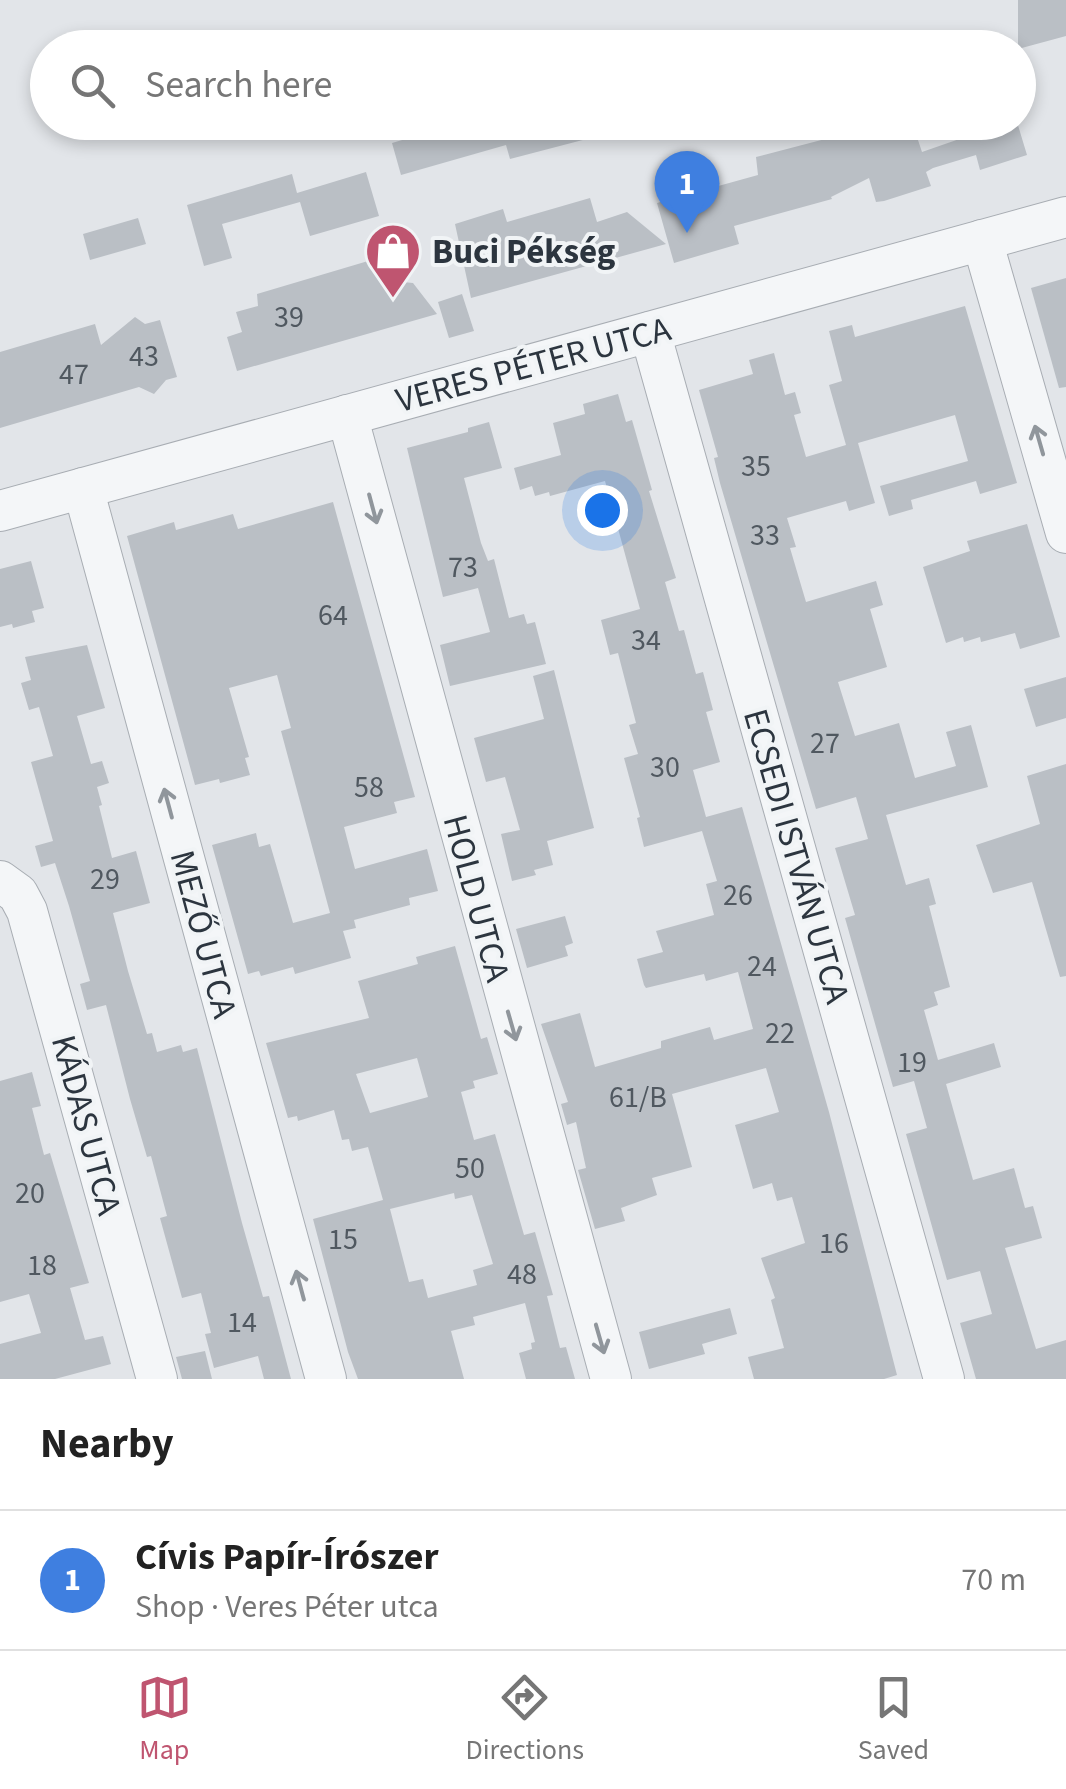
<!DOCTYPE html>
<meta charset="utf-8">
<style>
:root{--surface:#fff;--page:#f2f2f2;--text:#222;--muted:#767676;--line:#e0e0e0;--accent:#bf5570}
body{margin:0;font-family:"Source Sans 3",sans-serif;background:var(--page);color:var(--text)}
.you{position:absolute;left:602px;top:510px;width:35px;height:35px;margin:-25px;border:8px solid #fff;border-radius:50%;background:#1a73e8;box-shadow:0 0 0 15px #1a73e833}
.badge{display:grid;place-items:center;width:65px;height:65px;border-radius:50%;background:var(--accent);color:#fff;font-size:32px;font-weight:700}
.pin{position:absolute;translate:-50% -82px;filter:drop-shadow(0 2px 5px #0008)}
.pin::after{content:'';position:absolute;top:52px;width:35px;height:30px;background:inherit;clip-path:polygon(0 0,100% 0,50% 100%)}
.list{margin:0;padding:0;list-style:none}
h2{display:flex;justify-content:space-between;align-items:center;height:130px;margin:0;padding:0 40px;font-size:42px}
h2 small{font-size:32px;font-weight:400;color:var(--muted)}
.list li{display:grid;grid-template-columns:65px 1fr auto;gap:30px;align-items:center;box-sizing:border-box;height:140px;padding:0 40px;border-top:2px solid var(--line)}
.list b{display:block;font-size:38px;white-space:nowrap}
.list p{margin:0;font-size:32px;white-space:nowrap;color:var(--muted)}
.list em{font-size:32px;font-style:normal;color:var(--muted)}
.icon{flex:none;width:55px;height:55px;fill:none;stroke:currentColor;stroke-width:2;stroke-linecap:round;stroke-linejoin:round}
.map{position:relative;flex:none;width:1066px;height:1379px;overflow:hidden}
.search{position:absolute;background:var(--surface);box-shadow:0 5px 15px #0003;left:30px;right:30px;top:30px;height:110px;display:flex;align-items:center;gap:25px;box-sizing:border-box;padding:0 35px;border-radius:55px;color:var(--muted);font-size:38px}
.sheet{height:270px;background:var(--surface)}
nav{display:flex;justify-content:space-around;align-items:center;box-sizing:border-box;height:140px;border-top:2px solid var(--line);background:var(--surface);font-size:28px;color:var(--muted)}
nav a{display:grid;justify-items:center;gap:5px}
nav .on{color:var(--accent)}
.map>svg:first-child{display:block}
</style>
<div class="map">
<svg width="1066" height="1379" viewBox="0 0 1066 1379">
<rect width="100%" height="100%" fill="#e2e5e9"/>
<!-- building -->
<g fill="#babfc5" fill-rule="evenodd">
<path d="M1018,0h48v36l-48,13z"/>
<path d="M463,122h157l1,8 -111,29 -4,-14 -105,30 -9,-32z"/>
<path d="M849,122h63l10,30 46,-16 -4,-14h53l10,33 -47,15 -4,-15 -43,13 -7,4 5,14 -47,15 -8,1 -7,-24 -38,19 1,2 -98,27 5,18 -65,19 -17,-60 101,-28 -2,-18 96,-25z"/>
<path d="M366,172l13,44 -69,20 -10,-34 -78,22 10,34 -28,8 -17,-61 105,-31 5,19z"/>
<path d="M590,198l7,24 30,-10 39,32 -195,54 -16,-74 48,-15 4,13z"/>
<path d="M138,218l8,26 -56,16 -7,-26z"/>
<path d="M395,253l8,29 10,1 24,31 -200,57 -10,-34 15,-5 -6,-20 22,-6 -1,-12z"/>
<path d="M1066,278v109l-7,1 -28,-100z"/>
<path d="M462,294l12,37 -25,7 -11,-36z"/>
<path d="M965,306l52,177 -37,11 -4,-13 -65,19 2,9 -24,7 -9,-30 88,-25 -13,-46 -97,28 17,60 -26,8 -3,-10 -59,17 9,29 -6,1 16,54 70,-21 7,24 -13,4 17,58 -49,15 17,54 44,-13 16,55 41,-12 -10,-34 25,-7 17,62 -102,28 20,70 23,-7 7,26 -7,2 21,81 -16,5 4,13 -14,5 14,50 56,-17 7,24 -55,17 27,96 41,-12 11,40 8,-2 9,32 -37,10 31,101 30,-9v39h-90l-16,-56 32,-9 -12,-43 -33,9 -41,-146 21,-6 -13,-47 -21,6 -48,-169 10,-3 -20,-67 33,-9 -12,-42 -40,12 -96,-326 -6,-25 4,-1 -19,-67 54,-16 -4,-14 25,-7 11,42 10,-3 6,21 -7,2 12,42 40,-12 -17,-60 13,-4 -13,-50 23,-6 3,12z"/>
<path d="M135,317l10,7 15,-4 17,57 -11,3 -12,14 -15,-7 -139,41v-76l95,-28 6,21z"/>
<path d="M618,394l8,28 6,-2 20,70 -3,1 27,87 -11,4 14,49 5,-1 12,44 7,-2 10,38 -7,2 14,50 -27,8 13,47 36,-10 87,305 68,263 -13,4h-130l-6,-22 36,-9 -13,-48 4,-2 -14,-40 44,-15 -13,-46 -15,4 -5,-18 -19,6 -18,-64 44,-13 -13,-44 -94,26 20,73 -40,11 5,17 -36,13 4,13 -30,8 -17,-59 8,-2 -10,-46 -9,3 -6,-21 7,-2 -27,-78 39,-11 15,54 66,-19v-7l49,-14 4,13 39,-11 -15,-57 -32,9 -2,-7 -58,14 -2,-3 -7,-26 26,-7 -7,-21 58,-16 -8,-31 11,-3 -15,-50 -58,16 -7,-29 3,-1 -16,-59 14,-4 -9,-29 7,-2 -18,-70 -8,2 -9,-35 39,-11 -35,-128 -55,15 -1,-4 -14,4 -3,-10 -12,4 -6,-22 47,-13 -8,-32 32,-9 -2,-10z"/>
<path d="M489,422l13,46 -38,10 17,65 7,18 6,-2 15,59 15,-4 3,10 8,-2 11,42 -96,22 -10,-41 50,-13 -12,-44 -35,9 -36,-149 61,-16v-4z"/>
<path d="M333,502l82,295 -21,5 3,11 -53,14 11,42 72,-20 11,42 -29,7 1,7 -56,15 2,8 -13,3 8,27 -56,16 -2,-7 -32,9 -2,-5 -11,3 -36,-129 44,-12 3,14 11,-3 23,79 37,-10 -49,-182 10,-3 -14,-53 -48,13 20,69 -4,1 5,17 -30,8 -1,-4 -24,6 -68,-249 47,-14 2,8 57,-16 5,15z"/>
<path d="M1027,524l33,113 -40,12 -5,-16 -34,9 -1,-5 -16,5 -1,-5 -17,6 -23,-76 47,-16 -3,-10z"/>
<path d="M31,561l13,47 -12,3 3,11 -22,6 -1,-4 -12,3v-58z"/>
<path d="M87,645l18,63 -28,8 14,48 11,-3 7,22 -12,4 5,18 -3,1 13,52 24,-7 14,52 -37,10 15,58 19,63 5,-1 5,19 24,-7 2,7 14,-4 45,175 21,74 6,-1 22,83h-27l-6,-23 -44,12 -9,-34 6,-1 -10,-40 -19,5 -22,-80 7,-2 -16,-60 -4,1 -17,-58 -24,-94 -19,5 -7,-26 10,-3 -21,-75 -14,-43 -14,4 -6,-21 18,-5 -22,-79 22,-6 -14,-49 -10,3 -8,-27 10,-3 -6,-23z"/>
<path d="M554,670l40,158 -47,13 6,24 -19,5 2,5 -24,6 -11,-47 19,-4 -15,-53 -19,5 -12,-44 70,-19 -11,-43z"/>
<path d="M1066,677v41l-30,9 -12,-38z"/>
<path d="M1066,764v212l-6,1 -28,-95 -39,11 -17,-48 64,-21 -13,-48z"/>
<path d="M565,916l8,27 -8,3 3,10 -41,12 -11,-39z"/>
<path d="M455,946l26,93 6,-2 11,37 -25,7 2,7 -14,4 13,48 21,-6 29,101 11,-3 18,63 -6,1 13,52 6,-1 9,32h-49l-7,-26 13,-4 -1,-6 4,-1 -10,-39 -52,14 2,8 -24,6 13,48h-106l-10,-27 -35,-133 70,-19 -15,-53 -16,4 -3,-12 -7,1 -8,-30 -36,11 -1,-5 -9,2 -22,-75 103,-25 -11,-37 60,-17 -2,-7zM417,1058l11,39 -58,16 -14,-39zM454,1193l1,6 17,-4 21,69 -20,6 4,15 -49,13 -5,-19 -14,3 -19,-73z"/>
<path d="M32,1072l9,34 -9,2 12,47 6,-2 39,130 -19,5 15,52 18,-4 8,28 -56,15h-55v-35l41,-11 -12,-39 -29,8v-221z"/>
<path d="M730,1308l7,26 -35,10 3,10 -56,15 -10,-37z"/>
<path d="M205,1351l7,28h-30l-6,-22z"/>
</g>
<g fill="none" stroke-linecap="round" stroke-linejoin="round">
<!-- minor casing -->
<g stroke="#a8adb3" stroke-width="42">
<g id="minor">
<path d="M982,240l84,293"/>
<path d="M650,332l294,1047"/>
<path d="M347,415l264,964"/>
<path d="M83,488l243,891"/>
<path d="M0,511l1066,-294"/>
<path d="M0,881l18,13 9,17 130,468"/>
</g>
</g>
<!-- minor -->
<use href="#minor" stroke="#f4f6f8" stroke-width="40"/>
</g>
<!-- one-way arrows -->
<defs><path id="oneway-shaft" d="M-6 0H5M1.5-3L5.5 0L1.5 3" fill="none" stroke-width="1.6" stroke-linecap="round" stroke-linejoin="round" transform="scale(2.5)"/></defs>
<g stroke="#90969c">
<use href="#oneway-shaft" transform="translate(1039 440) rotate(-106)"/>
<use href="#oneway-shaft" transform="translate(373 509) rotate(75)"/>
<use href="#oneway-shaft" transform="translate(168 803) rotate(-105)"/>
<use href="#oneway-shaft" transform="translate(512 1026) rotate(74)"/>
<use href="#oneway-shaft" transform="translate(300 1285) rotate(-105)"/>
<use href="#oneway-shaft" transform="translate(600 1339) rotate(74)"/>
</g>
<!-- icons -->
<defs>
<g id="shop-pin" transform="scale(2.875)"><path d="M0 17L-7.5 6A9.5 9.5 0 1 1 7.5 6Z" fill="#bf5570" stroke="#f1f4f6"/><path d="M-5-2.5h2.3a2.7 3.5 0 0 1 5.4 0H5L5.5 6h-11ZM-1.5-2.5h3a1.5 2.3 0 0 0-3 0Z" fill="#fff"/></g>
</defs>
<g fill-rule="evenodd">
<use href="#shop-pin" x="393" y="251"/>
</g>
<g text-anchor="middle" stroke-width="8" stroke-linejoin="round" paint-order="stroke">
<!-- number labels -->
<g font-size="30" fill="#505860">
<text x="289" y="327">39</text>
<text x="144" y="366">43</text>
<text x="74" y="384">47</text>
<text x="756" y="476">35</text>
<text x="765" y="545">33</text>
<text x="463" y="577">73</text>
<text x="333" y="625">64</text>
<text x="646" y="650">34</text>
<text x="825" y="753">27</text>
<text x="665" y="777">30</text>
<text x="369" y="797">58</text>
<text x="105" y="889">29</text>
<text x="738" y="905">26</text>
<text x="762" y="976">24</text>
<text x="780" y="1043">22</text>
<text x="912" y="1072">19</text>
<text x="638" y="1107">61/B</text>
<text x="470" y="1178">50</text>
<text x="30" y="1203">20</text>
<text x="343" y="1249">15</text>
<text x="834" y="1253">16</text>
<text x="42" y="1275">18</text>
<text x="522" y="1284">48</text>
<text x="242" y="1332">14</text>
</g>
<!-- poi labels -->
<g font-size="35" font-weight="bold" fill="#2c353f" stroke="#f1f4f6" text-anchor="start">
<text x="432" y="263">Buci Pékség</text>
</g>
<!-- street labels -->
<g font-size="35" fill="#2c353f" stroke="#f1f4f6">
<text transform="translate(533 364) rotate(-15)" y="12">VERES PÉTER UTCA</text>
<text transform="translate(797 856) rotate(74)" y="12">ECSEDI ISTVÁN UTCA</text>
<text transform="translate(477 898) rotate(75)" y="12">HOLD UTCA</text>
<text transform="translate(204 934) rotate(75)" y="12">MEZŐ UTCA</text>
<text transform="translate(87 1125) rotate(75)" y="12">KÁDAS UTCA</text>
</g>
</g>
</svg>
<div class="you"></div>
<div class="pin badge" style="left:687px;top:233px;background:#3f7fe0">1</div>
<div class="search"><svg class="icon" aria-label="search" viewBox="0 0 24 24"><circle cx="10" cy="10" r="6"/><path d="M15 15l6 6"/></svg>Search here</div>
</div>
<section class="sheet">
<h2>Nearby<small></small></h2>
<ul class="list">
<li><span class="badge" style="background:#3f7fe0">1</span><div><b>Cívis Papír-Írószer</b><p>Shop · Veres Péter utca</p></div><em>70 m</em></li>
</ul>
</section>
<nav>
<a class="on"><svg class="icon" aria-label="map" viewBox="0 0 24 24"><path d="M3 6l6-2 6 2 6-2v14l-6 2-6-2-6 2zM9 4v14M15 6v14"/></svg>Map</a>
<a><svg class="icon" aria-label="directions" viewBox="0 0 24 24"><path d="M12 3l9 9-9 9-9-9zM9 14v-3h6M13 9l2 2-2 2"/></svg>Directions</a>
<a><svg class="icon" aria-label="saved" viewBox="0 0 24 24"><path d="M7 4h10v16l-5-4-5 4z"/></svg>Saved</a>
</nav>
